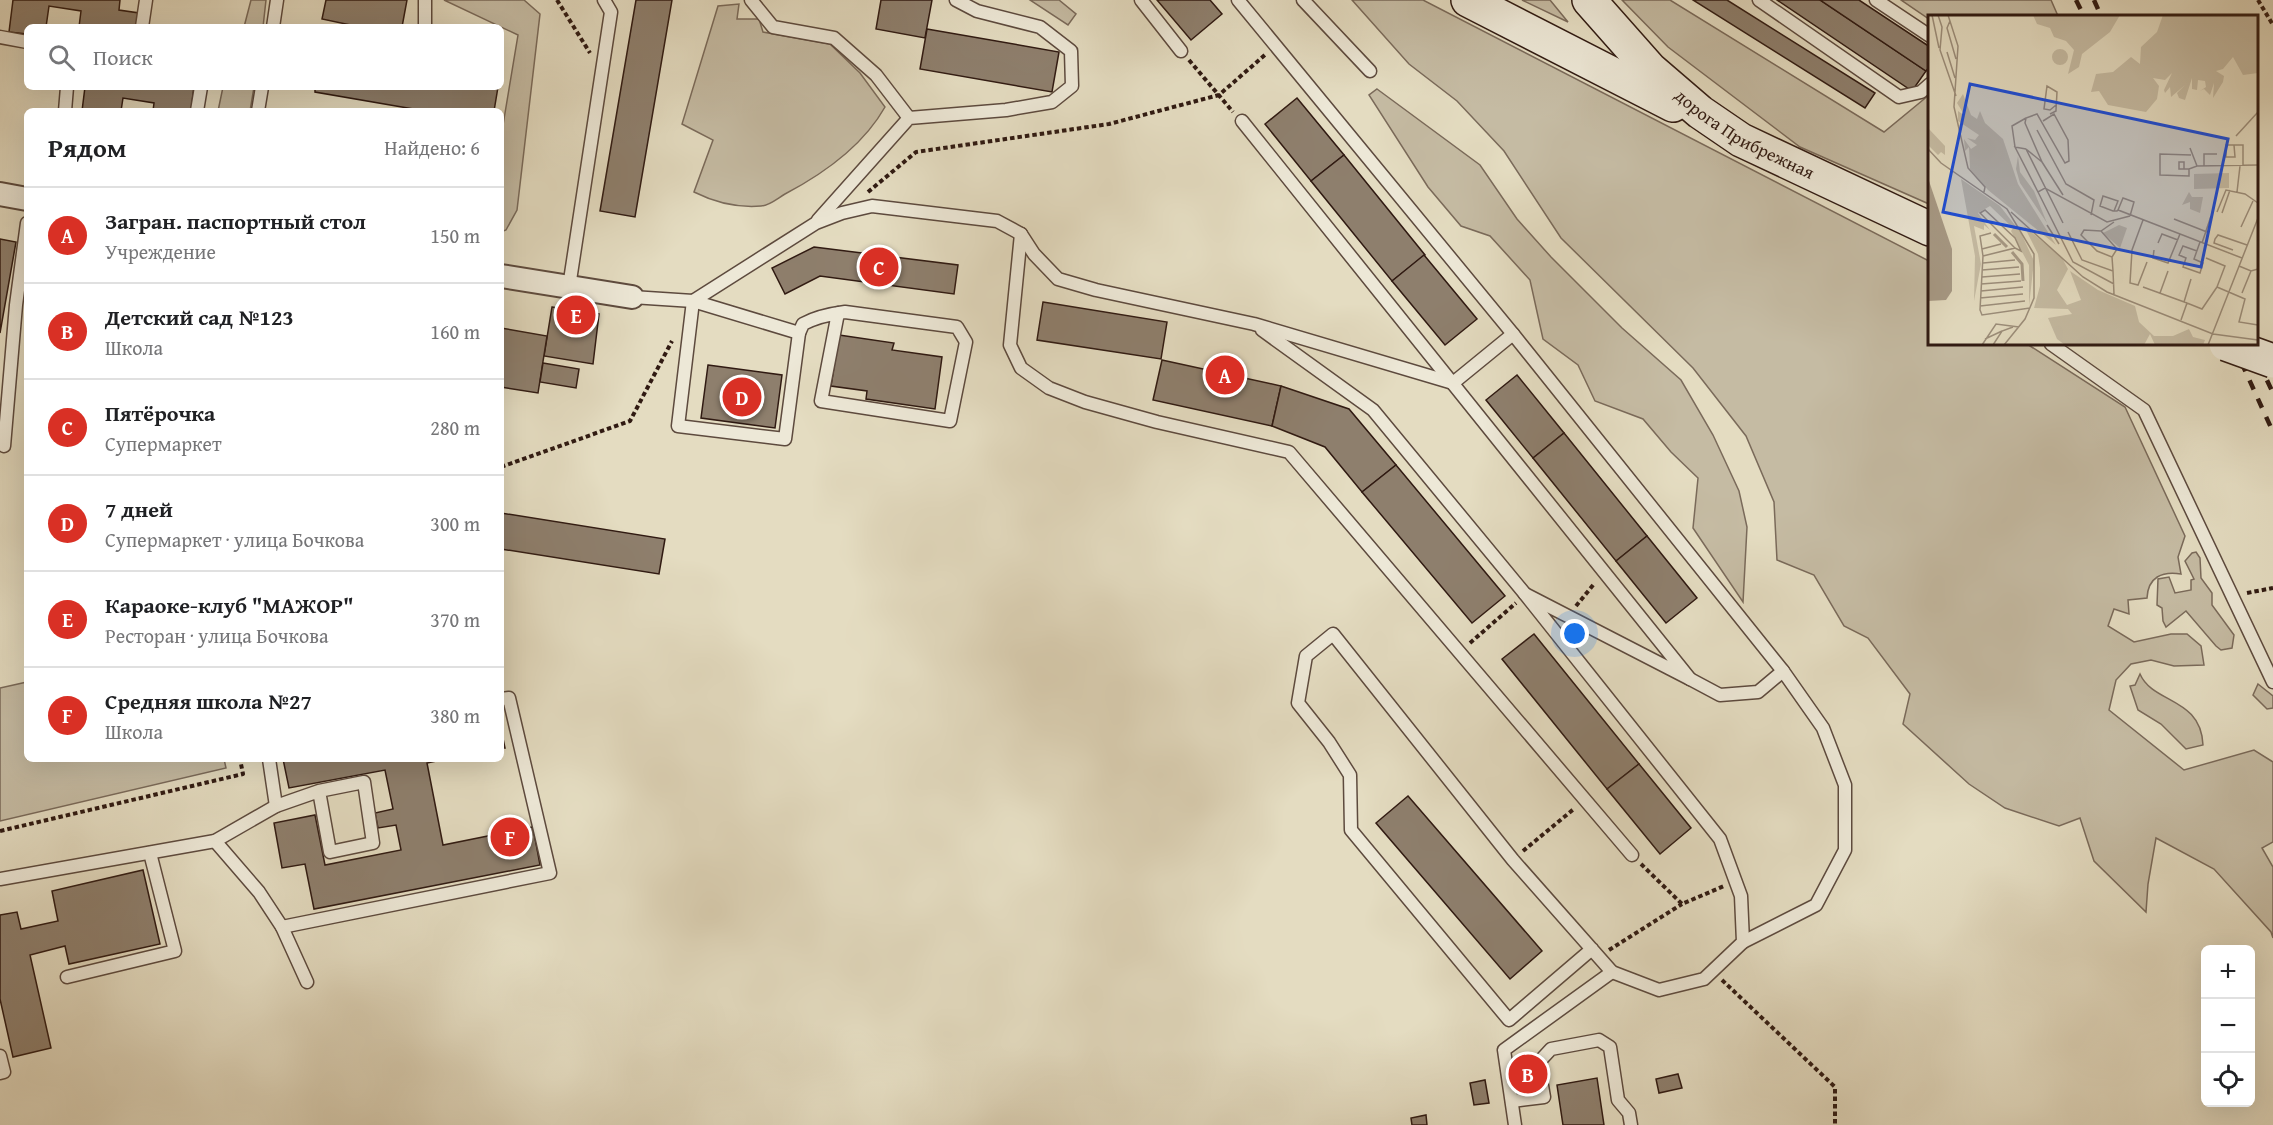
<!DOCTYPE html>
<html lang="ru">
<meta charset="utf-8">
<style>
:root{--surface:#fff;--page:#f2f2f2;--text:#202124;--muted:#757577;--line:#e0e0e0;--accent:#d93025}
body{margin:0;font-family:"Gentium Book Plus",serif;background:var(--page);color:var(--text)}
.controls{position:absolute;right:18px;bottom:18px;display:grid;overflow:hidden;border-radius:9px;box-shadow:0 6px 24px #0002}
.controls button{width:54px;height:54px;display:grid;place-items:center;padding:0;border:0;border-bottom:2px solid var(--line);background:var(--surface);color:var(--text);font:30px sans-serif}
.you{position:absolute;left:1575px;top:634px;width:21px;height:21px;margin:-15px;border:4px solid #fff;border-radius:50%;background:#1a73e8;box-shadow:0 0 0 9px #1a73e833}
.badge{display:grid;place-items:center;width:39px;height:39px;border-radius:50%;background:var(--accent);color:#fff;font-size:20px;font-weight:700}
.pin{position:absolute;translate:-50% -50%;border:3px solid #fff;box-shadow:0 2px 6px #0006}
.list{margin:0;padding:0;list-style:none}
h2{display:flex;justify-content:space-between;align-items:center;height:78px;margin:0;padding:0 24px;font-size:26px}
h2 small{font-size:20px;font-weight:400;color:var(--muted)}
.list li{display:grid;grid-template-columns:39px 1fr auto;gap:18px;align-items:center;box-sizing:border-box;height:96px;padding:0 24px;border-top:2px solid var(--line)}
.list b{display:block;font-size:22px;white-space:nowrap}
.list p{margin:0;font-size:20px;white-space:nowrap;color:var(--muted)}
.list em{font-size:20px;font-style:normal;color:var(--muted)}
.icon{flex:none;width:33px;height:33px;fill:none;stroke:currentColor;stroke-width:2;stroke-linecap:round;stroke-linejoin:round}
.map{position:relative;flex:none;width:2273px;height:1125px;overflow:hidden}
.search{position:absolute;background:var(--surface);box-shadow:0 6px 24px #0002;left:24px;top:24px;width:480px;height:66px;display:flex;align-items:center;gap:15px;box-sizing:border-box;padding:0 21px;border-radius:9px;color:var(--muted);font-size:22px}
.panel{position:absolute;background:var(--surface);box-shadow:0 6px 24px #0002;left:24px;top:108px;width:480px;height:654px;border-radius:9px}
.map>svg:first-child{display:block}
</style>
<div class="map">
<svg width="2273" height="1125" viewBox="0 0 2273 1125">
<rect width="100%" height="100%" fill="#e4dcc1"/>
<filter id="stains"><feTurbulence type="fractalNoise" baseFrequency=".00333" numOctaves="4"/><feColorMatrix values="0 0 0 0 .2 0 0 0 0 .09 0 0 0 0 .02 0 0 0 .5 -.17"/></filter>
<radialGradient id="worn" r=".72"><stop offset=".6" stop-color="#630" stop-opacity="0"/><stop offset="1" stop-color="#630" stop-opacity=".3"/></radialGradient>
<!-- green -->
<g fill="#c5bba3" stroke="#7a6a5a" stroke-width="1.5">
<path d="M251,0h15l-3,27h-19z"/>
<path d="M444,0h80l16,14 -23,196 -11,20 -5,2v-95l17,-102z"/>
<path d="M1030,0h29l17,14 -8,11z"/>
<path d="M1352,0h71l506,261 1,83h97l98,63 60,129 -7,21 3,17c-19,-3 -33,3 -34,24l-19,2 1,14 -15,-5 -6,17 26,16 37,-8h16l14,12 3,19 -30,1 -23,-6 -20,4 -15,16 -7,30 75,60 70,-20 19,12v80l-11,6 11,19v71l-2,-6 -57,-63 -58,-31 -8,46 -2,28 -52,-51 -14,-43 -21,8 -54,-18 -36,-24 -66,-60 7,-30 -42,-56 -24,-12 -30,-51 -37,-15 -3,-58 -28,-66 -53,-68 -132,-130 -57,-87 -47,-50 -48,-37z"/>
<path d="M1522,0h28l18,22z"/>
<path d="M1622,0h48l214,132 45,-37v109l-129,-57 -132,-100z"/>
<path d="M1901,0h150l7,16h-128l-1,3z"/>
<path d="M739,4l-2,15h22l4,13 67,12 30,29 25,34c-22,39 -60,66 -100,87 -7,4 -16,12 -24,12 -24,2 -47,-4 -67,-14l19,-52 -31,-16 36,-118z"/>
<path d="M223,87h31l-4,24h-32z"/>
<path d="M1377,89l103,76 37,54 34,38 71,71 59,52 32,55 26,56 8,36 -4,75 -50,-74 5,-50 -27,-26 -28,-33 -48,-18 -17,-36 -35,-26 -13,-59 -40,-44 -29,-10 -33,-39 -59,-92z"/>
<path d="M2196,552l4,6 1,20 11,15v12l22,30 -2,13 -11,2 -5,-4 -30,-35 -20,16 -3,-6 -1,-13 -5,-3 1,-26 11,-2 6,16 16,-3v-10l3,-1 -9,-18 7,-8z"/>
<path d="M2140,674c13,30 61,23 63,71l-17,4 -25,-25 -23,-14 -8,-24 5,-1z"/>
<path d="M27,682v77h197l2,9 -226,53v-133z"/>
<path d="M2258,684l15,12v12l-6,1 -14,-14z"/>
</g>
<!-- building -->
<g fill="#8e7f6d" stroke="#301a12" stroke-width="1.5">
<path d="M13,0h107l-1,10 20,3 -2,14h-58l2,-16 -32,-5 -3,21h-19v7l-18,-2z"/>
<path d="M326,0h81l-5,27h-42l-38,-8z"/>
<path d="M636,0h36l-37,217 -35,-6z"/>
<path d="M881,0h51l-7,38 -49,-9z"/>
<path d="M1157,0h53l12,14 -31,26z"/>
<path d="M1693,0h34l148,93 -10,15z"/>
<path d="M1777,0h43l106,71 -14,20z"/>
<path d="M1820,0h39l71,47v19l-4,5z"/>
<path d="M927,29l132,23 -7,40 -132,-23z"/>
<path d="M85,87h109l-3,24h-38l1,-8 -31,-5 -2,13h-39z"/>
<path d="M315,87h183l-4,24h-69l-110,-19z"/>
<path d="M1297,98l47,57 -33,26 -46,-57z"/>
<path d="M1344,155l81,100 -33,26 -81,-100z"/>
<path d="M0,239l16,3 -16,91z"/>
<path d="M814,247l144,18 -4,29 -134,-18 -35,18 -13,-26z"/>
<path d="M1424,255l53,64 -32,26 -53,-64z"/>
<path d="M1043,302l124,20 -6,37 -124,-19z"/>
<path d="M552,307l47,7 -6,50 -49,-8z"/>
<path d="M501,328l46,8 -9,57 -37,-6z"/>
<path d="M839,335l55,8 -2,7 50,7 -7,52 -69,-10 1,-8 -36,-5z"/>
<path d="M1162,360l119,26 -9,40 -119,-26z"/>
<path d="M543,363l36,6 -3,19 -36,-6z"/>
<path d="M708,365l74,10 -7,53 -74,-10z"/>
<path d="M1517,375l47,58 -31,25 -47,-58z"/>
<path d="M1281,386l68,23 47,56 -34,27 -37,-45 -53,-21z"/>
<path d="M1564,433l83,103 -31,25 -83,-103z"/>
<path d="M1396,465l109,131 -33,27 -110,-131z"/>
<path d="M501,513l164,26 -6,35 -158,-25z"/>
<path d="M1647,536l50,62 -31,25 -50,-62z"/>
<path d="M1534,634l105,130 -32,25 -105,-130z"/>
<path d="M501,729l4,19h-4z"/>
<path d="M283,759h163l-19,4 16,82 90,-18 7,38 -226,44 -9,-45 -23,4 -8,-45 41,-8 10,50 76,-15 -5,-25 -18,3 -3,-15 18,-4 -8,-39 -96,18z"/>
<path d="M1639,764l52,64 -31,26 -53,-65z"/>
<path d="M1408,796l134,155 -32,28 -134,-156z"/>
<path d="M143,870l17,74 -91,20 -4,-18 -35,9 21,93 -38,9 -13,-58v-84l17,-3 4,17 37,-8 -6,-30z"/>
<path d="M1678,1074l4,14 -23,5 -3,-14z"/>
<path d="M1597,1078l7,47h-41l-6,-40z"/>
<path d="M1485,1080l4,23 -15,2 -4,-22z"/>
<path d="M1426,1115l1,10h-15l-1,-7z"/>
</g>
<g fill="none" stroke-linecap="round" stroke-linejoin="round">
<!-- lane casing -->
<g stroke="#5d4a3e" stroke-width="15">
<g id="lane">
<path d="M751,0l22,27 61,11 42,37 33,43"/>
<path d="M1141,0l40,51"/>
<path d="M1238,0l275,334"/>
<path d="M1303,0l67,71"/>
<path d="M1759,0l140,97 22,-5 9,-8"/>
<path d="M1876,0l54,36"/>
<path d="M142,27l4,-27"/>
<path d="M273,27l4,-27"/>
<path d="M425,27v-27"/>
<path d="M0,37l27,5"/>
<path d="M65,111l2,-24"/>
<path d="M197,111l4,-24"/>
<path d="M258,111l4,-24"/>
<path d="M1242,121l448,558 -165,-85 195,245 21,57 2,46 -39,37 -45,11 -47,-18 -99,-112 -180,-226 -27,22 -8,47 31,39 21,33 1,55 158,190 83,-71"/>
<path d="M818,220l91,-102 97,-8 46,-8 20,-16 -1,-35 -31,-24 -63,-16 -21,-11"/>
<path d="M1021,234l-11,111 11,23 28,20 36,14 72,20 132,30 343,403"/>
<path d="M569,287l42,-275 -7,-12"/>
<path d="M632,297l61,4 106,32 4,-9c13,-7 27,-10 42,-12l112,15 9,15 -16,79 -129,-20 17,-88"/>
<path d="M693,301l123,-78 26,-10 30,-7 125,15 24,13 13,20 24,25 38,11 158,34 199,59 60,-49 270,337 -25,21 -38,3 -30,-16"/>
<path d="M693,301l-15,125 107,13 14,-106"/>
<path d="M1262,330l111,80 152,184"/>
<path d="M2051,344l93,66 129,272"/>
<path d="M4,446l12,-141 11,-82"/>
<path d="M269,759l7,47"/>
<path d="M215,841l44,51 23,35 25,55"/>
<path d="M0,879l215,-38 61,-35 43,-15 45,-9 9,61 -43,9 -11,-61"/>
<path d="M282,927l268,-54 -41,-175 -8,1"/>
<path d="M1743,942l73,-37 29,-55v-65l-22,-57 -40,-57"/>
<path d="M67,977l108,-26 -25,-98"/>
<path d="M0,1056l4,16 -4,1"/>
<path d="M1512,1101l32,-4 -6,-34 13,-14 48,-9 11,7 8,53 11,13 2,12"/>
<path d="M1515,1125l-11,-75 108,-78"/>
</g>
</g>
<!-- street casing -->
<g stroke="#5d4a3e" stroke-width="26">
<g id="street">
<path d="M0,194l27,5"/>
<path d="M501,276l131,21"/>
</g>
</g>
<!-- secondary casing -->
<g stroke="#301a12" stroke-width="36">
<g id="secondary">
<path d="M1468,0l205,105"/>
<path id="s1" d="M1589,0l61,69 50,43 41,28 189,89"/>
</g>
</g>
<!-- path -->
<g stroke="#301a12" stroke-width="4" stroke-dasharray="4.5 3" stroke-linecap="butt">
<path d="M557,0l33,53"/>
<path d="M2258,0l15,25"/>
<path d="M1189,60l44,52"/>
<path d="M868,192l48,-40 193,-28 110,-29 47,-41"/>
<path d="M501,467l129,-46 42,-80"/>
<path d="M2247,593l26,-5"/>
<path d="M1576,606l18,-22"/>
<path d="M1470,643l46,-40"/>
<path d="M0,831l243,-57 -3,-15"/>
<path d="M1523,851l52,-43"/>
<path d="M1641,864l41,40 42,-18"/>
<path d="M1609,950l73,-46"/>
<path d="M1722,980l113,107v38"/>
</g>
<!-- lane -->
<use href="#lane" stroke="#ede8d7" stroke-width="12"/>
<!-- street -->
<use href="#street" stroke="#ede8d7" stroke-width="22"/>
<!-- secondary -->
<use href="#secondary" stroke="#ede8d7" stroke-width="33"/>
<!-- rail -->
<g stroke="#301a12" stroke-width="4.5" stroke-dasharray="10 10" stroke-linecap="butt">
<path d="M2076,0l8,16"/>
<path d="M2094,0l7,16"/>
<path d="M2233,344l40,88"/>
<path d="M2250,344l23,49"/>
</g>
<!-- secondary-bridge casing -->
<g stroke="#301a12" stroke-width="36" stroke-linecap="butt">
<path id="secondary-bridge" d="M2226,344l47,17"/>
</g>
<!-- secondary-bridge -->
<use href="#secondary-bridge" stroke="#ede8d7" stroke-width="33"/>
</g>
<g text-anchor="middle" stroke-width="6" stroke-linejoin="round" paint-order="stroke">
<!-- street labels -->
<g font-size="18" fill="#301a12" stroke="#ede8d7">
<text dy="6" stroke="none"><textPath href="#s1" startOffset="208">дорога Прибрежная</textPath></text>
</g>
</g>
<!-- overview -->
<g transform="translate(1928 15)">
<rect width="330" height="330" fill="#e4dcc1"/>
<path d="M105,0h87l-10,17 -28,22 -3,13 -11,7 6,-24 -8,-9 -12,-4 -4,-9 -13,-4zM235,0h95v58l-15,2 -10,-18 -10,12 -7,2 8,5 -1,6 -10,16 1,-15 -4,12 -6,-6 -4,2 6,-4 -1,-6 -7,-1 -1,10 -5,-1v-11l-7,22 -6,-2 -2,-5 8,-8 -14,12 -1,-10 -5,6 -1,-3 8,-17 -7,7 -12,-2 6,8 -2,13 -11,13 -38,-7 -9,-14 -8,1 5,-18 17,-2 18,-15 9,7 1,-17 16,-15zM124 42a8 8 0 1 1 16 0a8 8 0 1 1-16 0ZM35,79l8,21 6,4 3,-8 5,12 18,16 15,45 38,61 -68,-55 -18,-21 -1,-22 -4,4 -1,-12 7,10 6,-4 -10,-7 8,2 4,-5 -21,-14v-10l7,5 -8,-13zM1,114l16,17v9l-4,-3 -3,3 -10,-10zM90,141l2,16 14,19 13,32 -27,-40 -4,-14zM301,158v15l-35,1v-15zM33,164l39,27 21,27 13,28 -5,45v-41l-18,-34 2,-3 -23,-22 -12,7 12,17 -6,-5v5l-10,-4 7,38 -7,37 1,-45zM261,177l3,5h11l-3,16 -10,-4v-7l-8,3zM191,210l8,3 -7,20 -17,-15zM96,211l38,32 6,11 -11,21 10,15 14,-5 -11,-29 28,19 37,16 4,16 15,14h19l16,-7 4,8 12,3 -2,5h-48l-5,-11 -6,11h-79l-8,-6 -9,-21 24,-4 -4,-5 -34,-1 6,-22v-18l-2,-14z" fill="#c5bba3"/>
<path d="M0,163l24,71v42l-6,9 -18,1z" fill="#a79a86"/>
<path fill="none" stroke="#a79a86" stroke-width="3" d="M66,219l13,13M84,237l10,12 1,17"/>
<path fill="none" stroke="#9c8e7b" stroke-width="1.5" d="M4,0l7,33M10,0l4,12 -2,23 16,46M20,0l10,31 -4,61 14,61 17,19 -1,5M22,6l-3,7 9,31M19,37l8,26M122,99l6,-3v-1l1,-18 -10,-6 -3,23 6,1 6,-5M115,106l11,-7 14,26 1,21 -4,2 -28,-49 -11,4 -1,5 17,39 -16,-13 37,74M109,115l29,54 28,16 -3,15M308,121l22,-24M306,130h-8v12h9l-1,-12h9v21M87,132l-3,-21 14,-8M262,133l7,18M0,134l13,14 66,46 27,45v44l-9,21 -21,26M98,134l-11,-2 23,45 7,-4 62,34 23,-6M114,147l21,33M276,151v-12h13M256,154v-7h-5v7h10l8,-3 61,-1M261,154v7l-29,-1v-21l31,1M110,177l35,70 41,22M309,177l3,-26M190,195l5,-12 11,4 -4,14M186,196l4,-10 -15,-5 -3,10 13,5h4l1,-1 124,48M83,197l72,65 24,15 106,42 45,6M289,197l9,-22 19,4 13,9M294,198l8,-23M246,204l33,13M215,205l-11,30 -2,33 8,2 9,-23M119,210l12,19M313,212l12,-26M173,216l16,18 -5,8M140,217l14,28 31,11 1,23M63,218l-11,3 3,20 -3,54 2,5 48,-7M230,228l4,-9 16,6M274,228l9,-27M54,234l19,-5M226,235l-1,8 15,5 12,-29M305,235l-19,-7 1,-4 3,-4 29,10M269,236l-14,-5 -4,9 7,3 -3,9 17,6 3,-10 -9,-4 6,-17M55,241l32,-8 -35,-35 5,-3 30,28 6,13 -6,-3M278,243l19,8 -8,21M55,248l32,-3M311,251l12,5 7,-2M54,255l37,-3M185,256l-1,-14 -15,-6 -16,-16 3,-5 17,1 13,-9M54,262l38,-3M53,269l40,-3M215,272l44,16M53,276l42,-4M232,278l8,-22M314,278l9,-22M52,283l43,-4M256,287l7,-23M52,291l45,-5M253,305l6,-17 15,6 15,-22 28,12 -6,23 19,3M57,324l17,-8M54,330l14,-21 23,3M65,330l9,-14 11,-4M280,330l50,-127"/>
<path fill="#1d4ed8" fill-opacity="0.15" stroke="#1d4ed8" stroke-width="3" d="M42,69l258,55 -27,128 -258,-55z"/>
<rect width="330" height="330" fill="none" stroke="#301a12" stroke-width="3"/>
</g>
<rect width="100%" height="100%" filter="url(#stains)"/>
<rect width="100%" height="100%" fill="url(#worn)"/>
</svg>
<div class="controls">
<button>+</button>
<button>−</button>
<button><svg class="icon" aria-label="locate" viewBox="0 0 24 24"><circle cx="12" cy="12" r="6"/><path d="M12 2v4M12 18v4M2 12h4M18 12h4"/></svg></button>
</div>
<div class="you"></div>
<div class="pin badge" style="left:1225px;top:375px">A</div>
<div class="pin badge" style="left:1528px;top:1074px">B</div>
<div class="pin badge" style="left:879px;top:267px">C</div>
<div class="pin badge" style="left:742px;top:397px">D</div>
<div class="pin badge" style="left:576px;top:315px">E</div>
<div class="pin badge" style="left:510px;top:837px">F</div>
<div class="search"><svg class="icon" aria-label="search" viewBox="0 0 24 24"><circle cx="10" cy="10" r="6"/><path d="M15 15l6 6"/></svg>Поиск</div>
<section class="panel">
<h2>Рядом<small>Найдено: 6</small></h2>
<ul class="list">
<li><span class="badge">A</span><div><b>Загран. паспортный стол</b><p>Учреждение</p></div><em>150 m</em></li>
<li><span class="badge">B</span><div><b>Детский сад №123</b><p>Школа</p></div><em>160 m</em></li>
<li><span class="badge">C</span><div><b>Пятёрочка</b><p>Супермаркет</p></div><em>280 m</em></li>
<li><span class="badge">D</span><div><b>7 дней</b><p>Супермаркет · улица Бочкова</p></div><em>300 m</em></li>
<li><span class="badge">E</span><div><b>Караоке-клуб &quot;МАЖОР&quot;</b><p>Ресторан · улица Бочкова</p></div><em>370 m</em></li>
<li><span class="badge">F</span><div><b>Средняя школа №27</b><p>Школа</p></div><em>380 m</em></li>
</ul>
</section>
</div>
